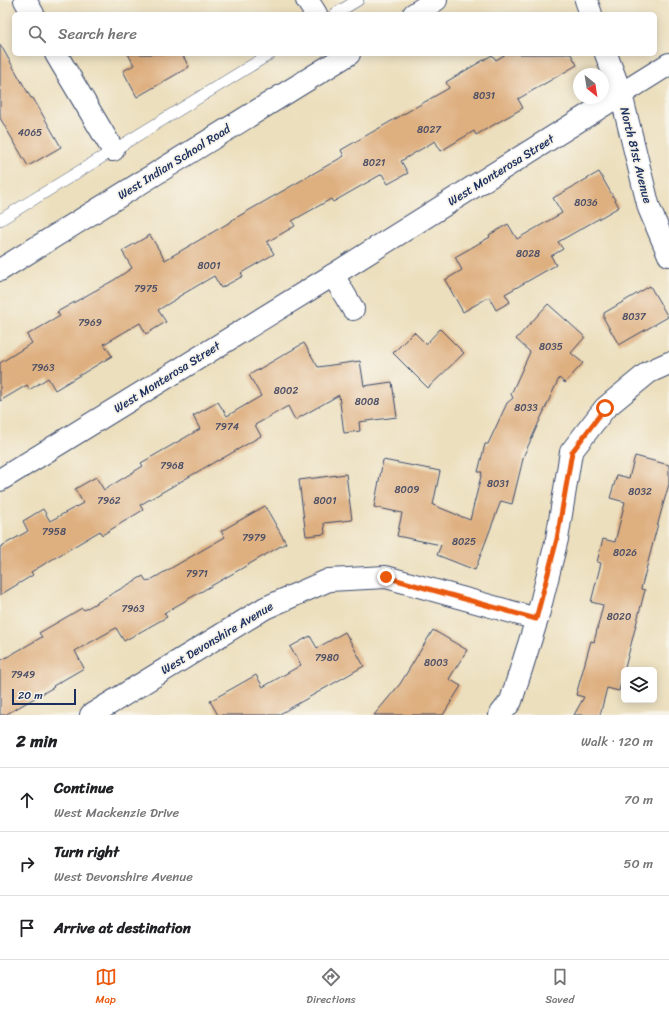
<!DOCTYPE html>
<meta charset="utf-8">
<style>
:root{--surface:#fff;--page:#f2f2f2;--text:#202124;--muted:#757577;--line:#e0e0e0;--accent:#ea580c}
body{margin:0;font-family:Sriracha,sans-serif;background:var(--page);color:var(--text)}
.controls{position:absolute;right:12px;bottom:12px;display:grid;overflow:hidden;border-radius:6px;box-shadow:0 2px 10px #0003}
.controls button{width:36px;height:36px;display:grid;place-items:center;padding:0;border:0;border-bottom:1px solid var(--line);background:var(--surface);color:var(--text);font:20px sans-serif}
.compass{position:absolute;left:573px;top:68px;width:36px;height:36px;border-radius:50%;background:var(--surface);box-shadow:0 2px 10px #0003;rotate:150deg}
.scale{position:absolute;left:12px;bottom:10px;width:64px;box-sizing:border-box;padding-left:4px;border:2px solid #1b2f5e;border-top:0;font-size:11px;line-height:14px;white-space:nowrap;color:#1b2f5e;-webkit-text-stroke:3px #f7f3e8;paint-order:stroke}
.stop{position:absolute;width:12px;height:12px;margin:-9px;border:3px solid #ea580c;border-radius:50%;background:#fff}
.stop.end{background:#ea580c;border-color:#fff;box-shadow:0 1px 4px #0008}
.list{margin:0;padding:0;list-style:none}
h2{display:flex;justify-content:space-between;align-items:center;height:52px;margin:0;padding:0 16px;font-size:17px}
h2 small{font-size:13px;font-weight:400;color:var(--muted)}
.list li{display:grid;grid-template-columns:26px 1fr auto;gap:12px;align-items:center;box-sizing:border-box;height:64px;padding:0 16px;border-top:1px solid var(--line)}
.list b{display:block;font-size:15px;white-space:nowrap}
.list p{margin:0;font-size:13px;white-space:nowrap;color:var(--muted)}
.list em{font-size:13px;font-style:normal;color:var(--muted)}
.icon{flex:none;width:22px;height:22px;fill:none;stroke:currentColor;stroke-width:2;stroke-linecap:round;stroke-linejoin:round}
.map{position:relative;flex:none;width:669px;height:715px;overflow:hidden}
.search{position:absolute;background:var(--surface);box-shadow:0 2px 10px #0003;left:12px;right:12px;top:12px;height:44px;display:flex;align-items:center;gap:10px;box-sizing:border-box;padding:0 14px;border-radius:6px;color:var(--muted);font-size:15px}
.sheet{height:244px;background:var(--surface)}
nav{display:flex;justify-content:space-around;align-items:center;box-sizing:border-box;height:56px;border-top:1px solid var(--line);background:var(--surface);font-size:11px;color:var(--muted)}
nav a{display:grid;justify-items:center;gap:2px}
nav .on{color:var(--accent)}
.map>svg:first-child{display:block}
</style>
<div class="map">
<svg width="669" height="715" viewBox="0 0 669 715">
<rect width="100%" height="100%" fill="#f7f3e8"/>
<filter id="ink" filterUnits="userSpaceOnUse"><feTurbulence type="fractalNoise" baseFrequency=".025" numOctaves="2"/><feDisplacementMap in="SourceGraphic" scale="8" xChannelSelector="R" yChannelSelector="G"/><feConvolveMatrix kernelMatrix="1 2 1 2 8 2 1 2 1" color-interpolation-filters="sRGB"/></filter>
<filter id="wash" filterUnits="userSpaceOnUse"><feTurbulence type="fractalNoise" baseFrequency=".012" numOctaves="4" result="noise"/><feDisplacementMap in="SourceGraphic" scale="16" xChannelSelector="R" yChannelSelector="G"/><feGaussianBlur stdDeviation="0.9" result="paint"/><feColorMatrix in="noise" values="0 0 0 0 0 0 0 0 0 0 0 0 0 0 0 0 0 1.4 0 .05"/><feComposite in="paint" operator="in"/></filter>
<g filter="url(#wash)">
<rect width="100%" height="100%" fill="#ecdfbd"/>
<g id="blocks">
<!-- building -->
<g fill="#deaf7f">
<path d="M0,44l31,54h2l28,49 -33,19 -28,-48z"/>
<path d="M128,54h54l7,13 -52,30 -14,-26 11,-6z"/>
<path d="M506,54h65l6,11 -59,34 5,9 -47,27 -2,-4 -33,20 -6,-10 -34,20 7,12 -20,11 -6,-10 -49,28 -2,-3 -39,22 3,5 -28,16 7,12 -33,19 2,3 -22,12 -7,-12 -36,21v1l-20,12 8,12 -20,12 -6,-11 -36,21 8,12 -57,34 -7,-12 -19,12 -2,-5 -27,16v-38l32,-20 -5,-8 33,-19 -3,-4 57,-32 18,-12 -10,-17 28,-16 15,25 67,-39v-1l112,-64 -3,-6 108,-62 -3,-6 46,-27 4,5z"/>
<path d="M599,172l20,35 -61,35 5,7 -12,7 5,9 -51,29 5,8 -14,8 -7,-13 -26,15 -18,-32 17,-10 -7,-13 35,-20 -1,-2 19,-11 9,15 45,-26 -9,-15z"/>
<path d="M650,286l18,31 -49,28 -15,-26v-6z"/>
<path d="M548,304l37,33 -14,16 12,10 -18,20 -6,-5 -35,77 -12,49 -11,-3 -26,69 -38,-15 4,-10 -44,-9 5,-23 -28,-6 9,-47 57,11 -7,34 37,15 12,-48h-4l7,-28h3l19,-41 6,-5 -2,-4 19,-42 -14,-13z"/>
<path d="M440,329l24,24 -36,35 -35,-35 21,-21 12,12z"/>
<path d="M304,343l14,24 42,-6 4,25 28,-4 5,35 -38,5 1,9 -16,2 -5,-38 -44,25 -7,-14 -33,19 6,11 -43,25v-1l-78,45 3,5 -41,25 -2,-4 -69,41 2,3 -33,20v-48l28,-16 -5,-10 20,-12 7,12 33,-18 -8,-14 21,-12 8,13 39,-24 -2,-3 59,-34 -7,-13 25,-14 9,14 34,-20 -12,-21z"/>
<path d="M635,456l34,9v19l-8,28 -20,77 4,1 -26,101 -12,-3 -7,27h-26l10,-18 -8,-2 15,-54 3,1 9,-37 -12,-3 10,-39 -4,-1 6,-23 12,3 10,-40 -15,-4 7,-23 12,3z"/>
<path d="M346,474l6,46 -28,3 1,11 -19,2 -7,-56z"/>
<path d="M265,506l21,37 -122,70 3,4 -43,24 -8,-13 -41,23 9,17 -31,18 1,1 -49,28h-5v-54l42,-24 -3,-4 43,-25 2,2 59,-34 4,6 78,-45 -4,-6z"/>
<path d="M433,630l34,20 -18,29 12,7 -18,29h-69l26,-31z"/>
<path d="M345,632l19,34 -86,49h-60l-8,-14 46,-26 7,12 38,-22 -11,-18 20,-11 7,12z"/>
</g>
</g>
</g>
<g filter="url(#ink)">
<use href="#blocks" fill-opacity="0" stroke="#3a496c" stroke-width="1"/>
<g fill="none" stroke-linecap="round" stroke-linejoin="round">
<!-- service casing -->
<g stroke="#3a496c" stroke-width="12">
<g id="service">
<path d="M335,14l23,-14"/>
<path d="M0,220l270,-166"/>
</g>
</g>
<!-- minor casing -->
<g stroke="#3a496c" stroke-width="24">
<g id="minor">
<path d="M25,0l8,14"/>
<path d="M307,0l9,14"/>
<path d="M586,0l5,14"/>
<path d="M56,54l57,96"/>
<path d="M606,54l15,40 28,114 20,47"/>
<path d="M333,275l20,34"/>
<path d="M0,480l333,-205 336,-211"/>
<path d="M91,715l174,-107 64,-28 57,-3 151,42"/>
<path d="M500,715l11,-14 26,-82 20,-80 14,-87 34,-44 44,-36 20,-9"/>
</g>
</g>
<!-- secondary casing -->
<g stroke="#3a496c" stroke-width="24">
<g id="secondary">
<path d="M414,14l22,-14"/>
<path d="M0,270l349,-216"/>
</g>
</g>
<!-- service -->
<use href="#service" stroke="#fff" stroke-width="11"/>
<!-- minor -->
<use href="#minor" stroke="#fff" stroke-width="22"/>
<!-- secondary -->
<use href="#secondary" stroke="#fff" stroke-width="22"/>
</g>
</g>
<g fill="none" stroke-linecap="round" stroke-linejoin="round" filter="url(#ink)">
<!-- route -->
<path stroke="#ea580c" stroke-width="5" d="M386,577l150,42 21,-80 15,-87 33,-44"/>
</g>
<g text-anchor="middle" stroke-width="3.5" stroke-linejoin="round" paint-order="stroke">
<!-- number labels -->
<g font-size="10" fill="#4c4f66">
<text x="484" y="99">8031</text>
<text x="429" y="133">8027</text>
<text x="30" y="136">4065</text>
<text x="374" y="166">8021</text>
<text x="586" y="206">8036</text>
<text x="528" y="257">8028</text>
<text x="209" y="269">8001</text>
<text x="146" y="292">7975</text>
<text x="634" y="320">8037</text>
<text x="90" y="326">7969</text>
<text x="551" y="350">8035</text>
<text x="43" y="371">7963</text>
<text x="286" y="394">8002</text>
<text x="367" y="405">8008</text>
<text x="526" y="411">8033</text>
<text x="227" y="430">7974</text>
<text x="172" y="469">7968</text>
<text x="498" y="487">8031</text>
<text x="407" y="493">8009</text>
<text x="640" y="495">8032</text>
<text x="109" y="504">7962</text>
<text x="325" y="504">8001</text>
<text x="54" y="535">7958</text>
<text x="254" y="541">7979</text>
<text x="464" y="545">8025</text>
<text x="625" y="556">8026</text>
<text x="197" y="577">7971</text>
<text x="133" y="612">7963</text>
<text x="619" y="620">8020</text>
<text x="327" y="661">7980</text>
<text x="436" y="666">8003</text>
<text x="23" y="678">7949</text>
</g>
<!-- street labels -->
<g font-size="12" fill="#1b2f5e" stroke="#f7f3e8">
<text transform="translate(636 155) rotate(76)" y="4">North 81st Avenue</text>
<text transform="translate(174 162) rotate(-32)" y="4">West Indian School Road</text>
<text transform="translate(501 170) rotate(-32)" y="4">West Monterosa Street</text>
<text transform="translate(167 377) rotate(-32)" y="4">West Monterosa Street</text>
<text transform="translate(217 638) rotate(-31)" y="4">West Devonshire Avenue</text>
</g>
</g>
</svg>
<div class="controls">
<button><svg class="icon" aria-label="layers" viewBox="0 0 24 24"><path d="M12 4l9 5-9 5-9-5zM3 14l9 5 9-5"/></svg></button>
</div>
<svg class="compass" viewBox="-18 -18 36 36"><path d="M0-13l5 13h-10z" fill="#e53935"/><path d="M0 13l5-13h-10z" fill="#757577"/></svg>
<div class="scale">20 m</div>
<div class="stop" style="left:605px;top:408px"></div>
<div class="stop end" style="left:386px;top:577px"></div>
<div class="search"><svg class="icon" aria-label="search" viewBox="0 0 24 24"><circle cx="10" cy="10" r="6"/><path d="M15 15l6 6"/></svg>Search here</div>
</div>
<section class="sheet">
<h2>2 min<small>Walk · 120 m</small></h2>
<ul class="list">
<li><svg class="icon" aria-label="ahead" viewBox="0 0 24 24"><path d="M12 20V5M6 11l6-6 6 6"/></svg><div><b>Continue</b><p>West Mackenzie Drive</p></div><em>70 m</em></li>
<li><svg class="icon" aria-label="right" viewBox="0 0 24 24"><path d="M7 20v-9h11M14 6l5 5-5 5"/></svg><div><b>Turn right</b><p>West Devonshire Avenue</p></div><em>50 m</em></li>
<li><svg class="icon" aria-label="arrive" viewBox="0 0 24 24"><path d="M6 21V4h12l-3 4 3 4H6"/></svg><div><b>Arrive at destination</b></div></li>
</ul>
</section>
<nav>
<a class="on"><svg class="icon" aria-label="map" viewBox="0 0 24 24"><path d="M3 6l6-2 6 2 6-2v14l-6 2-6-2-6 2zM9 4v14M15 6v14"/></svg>Map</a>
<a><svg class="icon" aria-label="directions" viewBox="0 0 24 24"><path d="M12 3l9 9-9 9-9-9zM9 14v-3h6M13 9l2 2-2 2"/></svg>Directions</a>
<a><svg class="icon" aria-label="saved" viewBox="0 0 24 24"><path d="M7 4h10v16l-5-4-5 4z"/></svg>Saved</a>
</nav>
